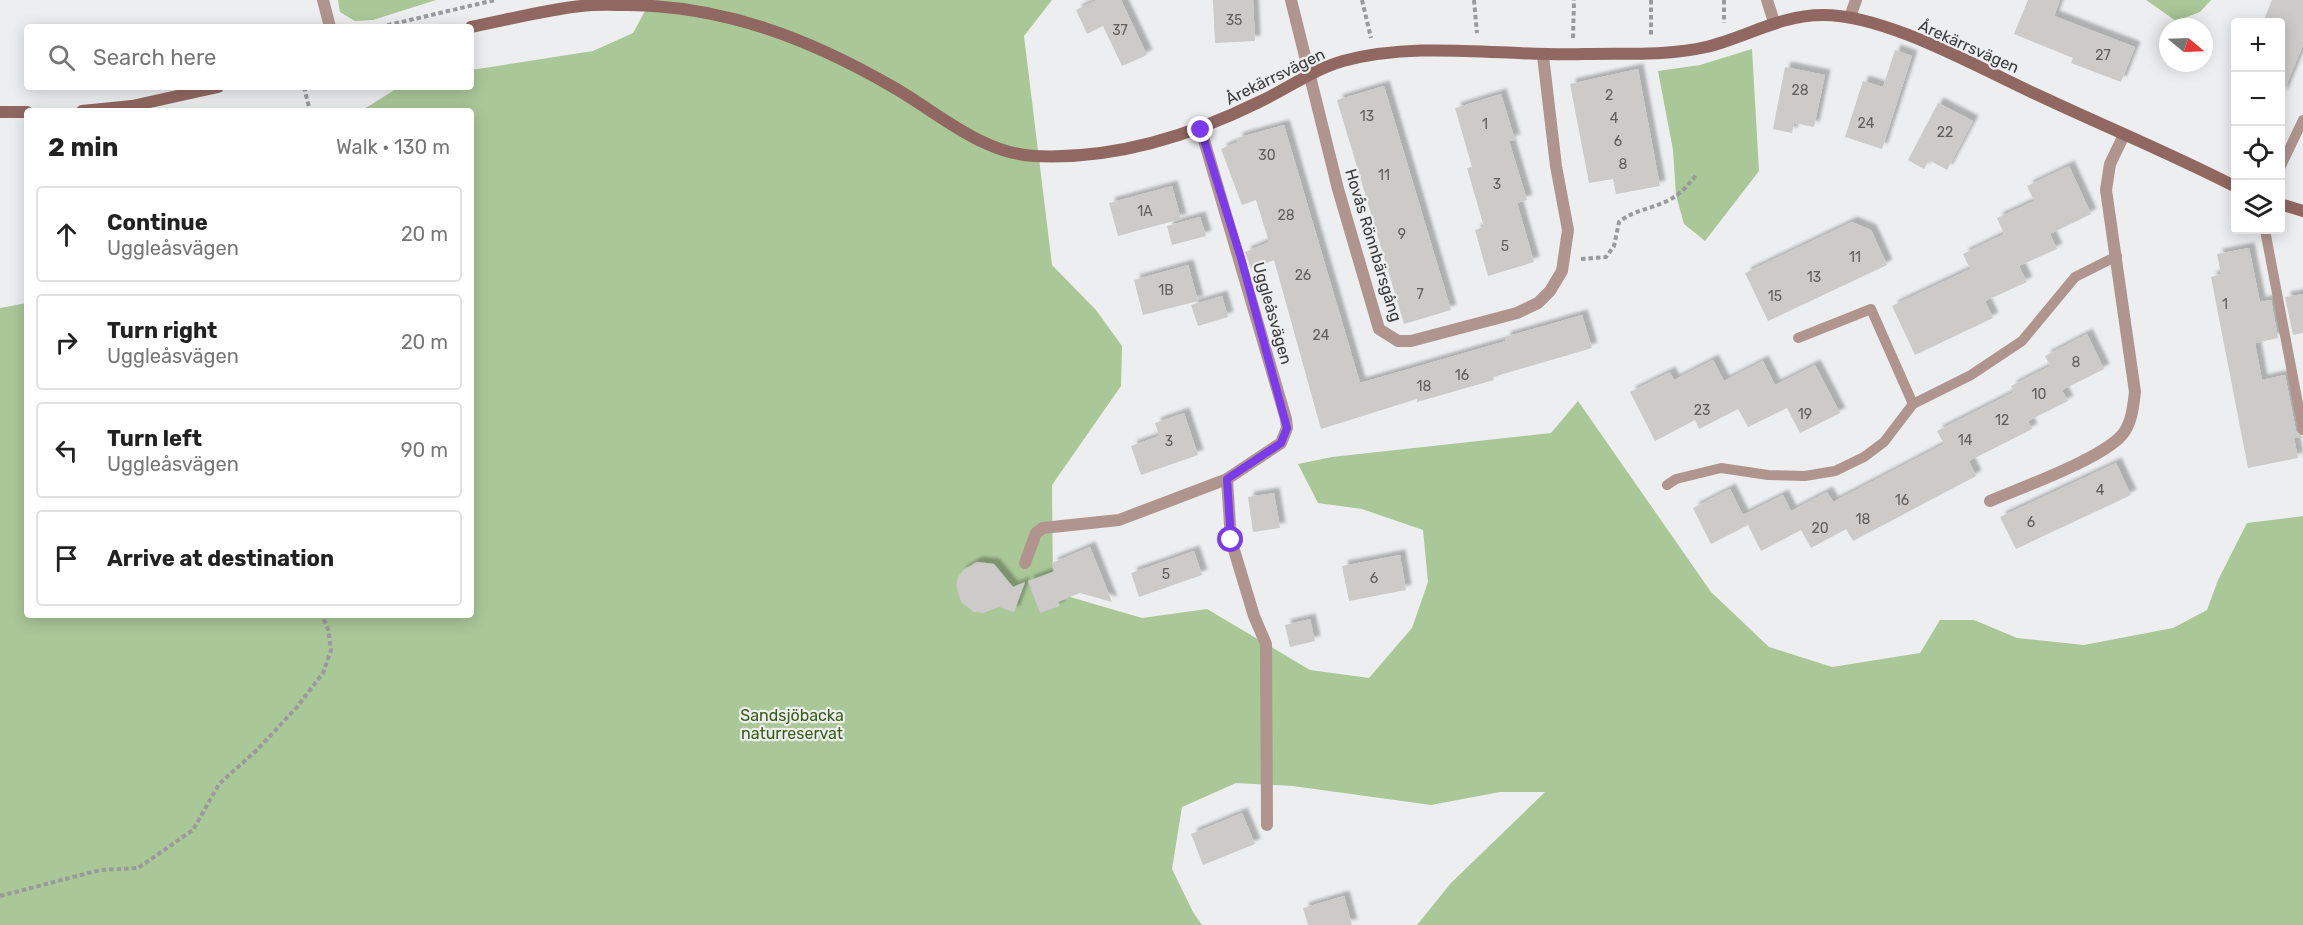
<!DOCTYPE html>
<meta charset="utf-8">
<style>
:root{--surface:#fff;--page:#f2f2f2;--text:#222;--muted:#767676;--line:#e0e0e0}
body{margin:0;font-family:Rubik,sans-serif;background:var(--page);color:var(--text)}
.controls{position:absolute;right:18px;top:18px;display:grid;overflow:hidden;border-radius:6px;box-shadow:0 3px 15px #0003}
.controls button{width:54px;height:54px;display:grid;place-items:center;padding:0;border:0;border-bottom:2px solid var(--line);background:var(--surface);color:var(--text);font:30px sans-serif}
.compass{position:absolute;left:2159px;top:18px;width:54px;height:54px;border-radius:50%;background:var(--surface);box-shadow:0 3px 15px #0003;rotate:109deg}
.stop{position:absolute;width:18px;height:18px;margin:-14px;border:4px solid #7c3aed;border-radius:50%;background:#fff}
.stop.end{background:#7c3aed;border-color:#fff;box-shadow:0 2px 6px #0008}
.list{margin:0;padding:0;list-style:none}
h2{display:flex;justify-content:space-between;align-items:center;height:78px;margin:0;padding:0 24px;font-size:26px}
h2 small{font-size:20px;font-weight:400;color:var(--muted)}
.list li{display:grid;grid-template-columns:39px 1fr auto;gap:18px;align-items:center;box-sizing:border-box;height:96px;margin:0 12px 12px;padding:0 12px;border:2px solid var(--line);border-radius:6px}
.list b{display:block;font-size:22px;white-space:nowrap}
.list p{margin:0;font-size:20px;white-space:nowrap;color:var(--muted)}
.list em{font-size:20px;font-style:normal;color:var(--muted)}
.icon{flex:none;width:33px;height:33px;fill:none;stroke:currentColor;stroke-width:2;stroke-linecap:round;stroke-linejoin:round}
.map{position:relative;flex:none;width:2303px;height:925px;overflow:hidden}
.search{position:absolute;background:var(--surface);box-shadow:0 3px 15px #0003;left:24px;top:24px;width:450px;height:66px;display:flex;align-items:center;gap:15px;box-sizing:border-box;padding:0 21px;border-radius:6px;color:var(--muted);font-size:22px}
.panel{position:absolute;background:var(--surface);box-shadow:0 3px 15px #0003;left:24px;top:108px;width:450px;height:510px;border-radius:6px}
.map>svg:first-child{display:block}
</style>
<div class="map">
<svg width="2303" height="925" viewBox="0 0 2303 925">
<defs>
<filter id="shadow"><feDropShadow dx="5.5" dy="-5.5" stdDeviation="1.5" flood-color="#0004"/></filter>
</defs>
<rect width="100%" height="100%" fill="#edeeef"/>
<!-- green -->
<g fill="#aac798">
<path d="M338,0h98l-63,20 -18,1 -15,-9z"/>
<path d="M651,0h401l-28,36 28,229 44,45 26,36 -1,40 -69,99 1,107 89,26 65,-9 103,61 59,8 43,-50 16,-46 -5,-52 -61,-21 -44,-6 -20,-39 34,-7 219,-24 27,-32 133,191 58,55 63,20 88,-14 20,-33h34l43,18 67,7 89,-17 34,-18 11,-30 29,-57 56,-7v409h-886l34,-42 94,-91h-45l-69,13 -138,-19 -57,-3 -54,24 -10,62 21,43 9,13h-1202v-617l27,-5v312h444v-504h-110l38,-24h72v-17l122,-19 40,-18z"/>
<path d="M2146,0h65l-11,12 -24,9z"/>
<path d="M1752,49l7,122 -54,70 -21,-17 -8,-29 -3,-45 -15,-79 42,-6z"/>
</g>
<!-- building -->
<g fill="#cccbca" filter="url(#shadow)">
<path d="M1097,0h24l26,55 -25,11 -19,-40 -16,8 -11,-24z"/>
<path d="M1213,0h40l2,41 -40,2z"/>
<path d="M2028,0h32l-6,16 81,31 -14,35 -50,-19 2,-5 -59,-24z"/>
<path d="M2272,0h31v45l-22,53 -1,-76h-17z"/>
<path d="M1895,50l17,6 -30,93 -37,-12 18,-56 20,6z"/>
<path d="M1785,67l40,8 -11,52 -20,-4 -2,10 -19,-4z"/>
<path d="M1638,69l22,117 -44,8 -3,-15 -24,4 -19,-99z"/>
<path d="M1384,86l67,224 -47,14 -67,-224z"/>
<path d="M1501,94l14,46 -6,1 18,59 -10,3 17,59 -46,14 -13,-46 9,-3 -17,-59 5,-1 -17,-59z"/>
<path d="M1938,103l35,18 -26,49 -18,-10 -5,9 -16,-9z"/>
<path d="M1284,125l76,258 146,-42 -1,-4 77,-22 10,33 -99,29 1,3 -77,22v-3l-96,30 -47,-169 -23,9 -6,-17 24,-10 -13,-42 -14,5 -21,-56 17,-7 -1,-4z"/>
<path d="M2069,166l22,48 -41,20 7,15 -38,17 8,16 -42,19 8,17 -78,37 -23,-49 78,-37 -7,-15 41,-20 -7,-16 37,-17 -7,-15z"/>
<path d="M1172,186l9,33 -63,17 -9,-33z"/>
<path d="M1200,217l6,19 -34,9 -5,-19z"/>
<path d="M1852,222l19,8 16,35 -119,56 -23,-48z"/>
<path d="M2249,248l11,54 11,-2 7,38 -23,5 7,37 23,-5 11,56 7,7h-9l4,20 -50,10 -37,-191 10,-3 -4,-20z"/>
<path d="M1188,265l10,36 -55,14 -9,-35z"/>
<path d="M2303,294v39l-10,2 -8,-38z"/>
<path d="M1222,296l6,21 -30,9 -7,-21z"/>
<path d="M2087,334l17,35 -42,21 6,11 -40,20 4,8 -63,32 7,15 -123,65 -7,-12 -35,19 -10,-18 -40,21 -18,-36 40,-20 8,16 36,-19 6,10 111,-58 -7,-13 77,-39 -3,-6 39,-20 -5,-10z"/>
<path d="M1713,360l11,21 39,-20 12,24 40,-20 25,48 -40,20 -13,-25 -39,19 -10,-18 -39,20 -4,-9 -40,21 -25,-49 40,-20 4,8z"/>
<path d="M1184,413l14,42 -57,20 -10,-29 28,-10 -4,-13z"/>
<path d="M2116,463l15,32 -115,54 -16,-32z"/>
<path d="M1730,489l18,36 -37,19 -18,-36z"/>
<path d="M1274,493l6,35 -27,4 -5,-35z"/>
<path d="M1090,547l22,55 -32,-9 -22,9 2,4 -20,7 -12,-32 27,-10 -3,-8z"/>
<path d="M1194,551l8,24 -63,22 -8,-24z"/>
<path d="M1400,555l6,35 -57,11 -7,-35z"/>
<path d="M977,562l17,2 19,23 12,-5 -11,30 -15,-5 -16,6 -9,-1 -13,-10 -5,-17 2,-8 5,-7z"/>
<path d="M1310,619l5,22 -25,6 -5,-22z"/>
<path d="M1242,813l13,31 -52,21 -12,-31z"/>
<path d="M1344,896l8,29h-44l-5,-17z"/>
</g>
<g fill="none" stroke-linecap="round" stroke-linejoin="round">
<!-- path -->
<g stroke="#999a9b" stroke-width="4" stroke-dasharray="4.5 3" stroke-linecap="butt">
<path d="M1362,0l9,38"/>
<path d="M1474,0l3,33"/>
<path d="M1651,0v37"/>
<path d="M1724,0v23"/>
<path d="M380,27l115,-27"/>
<path d="M1573,38l1,-38"/>
<path d="M304,87l6,24"/>
<path d="M1581,259l25,-2 8,-11 5,-24c14,-12 33,-13 50,-22 12,-6 20,-16 28,-26"/>
<path d="M0,896l100,-26 38,-2 55,-38 26,-46 38,-34 40,-43 26,-34 8,-23 -3,-21 -6,-14"/>
</g>
<!-- lane -->
<g stroke="#b0948e" stroke-width="10">
<path d="M2280,168l23,-48"/>
<path d="M2265,230l38,200"/>
<path d="M1798,338l73,-29 42,95"/>
<path d="M1667,485l9,-6 45,-11 47,7 37,1 30,-5 29,-14 20,-15 29,-38 58,-29 51,-34 53,-64 42,-21"/>
</g>
<!-- street -->
<g stroke="#b0948e" stroke-width="12">
<path d="M323,0l7,27"/>
<path d="M1291,0l47,189 41,140 19,12h13l106,-28 21,-10 12,-12 12,-20 6,-41 -12,-64 -13,-110"/>
<path d="M1767,0l7,22"/>
<path d="M1850,17l6,-17"/>
<path d="M1227,479l4,61 23,76 12,28 1,181"/>
<path d="M1990,501c33,-14 111,-42 132,-66 10,-12 11,-28 13,-43l-29,-202 4,-26 14,-29"/>
<path d="M1025,563l11,-30 7,-5 76,-8 108,-41 54,-36 6,-15 -1,-9 -85,-289"/>
</g>
<!-- secondary -->
<g stroke="#916861" stroke-width="12">
<path d="M471,27c36,-7 73,-17 110,-21 15,-2 32,-1 47,-1 97,1 182,34 265,82 44,25 88,66 141,69 78,4 156,-20 225,-54 28,-13 53,-32 84,-41 78,-21 162,-4 242,-7 39,-1 83,2 121,-7 41,-10 74,-32 117,-32 65,0 157,54 217,81 66,31 132,58 196,91"/>
<path d="M82,111l50,-5 86,-19"/>
<path d="M0,112h27"/>
<path d="M2280,204l23,7"/>
</g>
</g>
<g fill="none" stroke-linecap="round" stroke-linejoin="round">
<!-- route -->
<path stroke="#7c3aed" stroke-width="8" d="M1201,130l40,128 46,170 -6,15 -54,36 4,61"/>
</g>
<g text-anchor="middle" stroke-width="4.5" stroke-linejoin="round" paint-order="stroke">
<!-- number labels -->
<g font-size="14" fill="#5e5e5e">
<text x="1234" y="25">35</text>
<text x="1120" y="35">37</text>
<text x="2103" y="60">27</text>
<text x="1800" y="95">28</text>
<text x="1609" y="100">2</text>
<text x="1367" y="121">13</text>
<text x="1614" y="123">4</text>
<text x="1866" y="128">24</text>
<text x="1485" y="129">1</text>
<text x="1945" y="137">22</text>
<text x="1618" y="146">6</text>
<text x="1267" y="160">30</text>
<text x="1623" y="169">8</text>
<text x="1384" y="180">11</text>
<text x="1497" y="189">3</text>
<text x="1145" y="216">1A</text>
<text x="1286" y="220">28</text>
<text x="1402" y="239">9</text>
<text x="1505" y="251">5</text>
<text x="1855" y="262">11</text>
<text x="1303" y="280">26</text>
<text x="1814" y="282">13</text>
<text x="1166" y="295">1B</text>
<text x="1420" y="299">7</text>
<text x="1775" y="301">15</text>
<text x="2225" y="309">1</text>
<text x="1321" y="340">24</text>
<text x="2076" y="367">8</text>
<text x="1462" y="380">16</text>
<text x="1424" y="391">18</text>
<text x="2039" y="399">10</text>
<text x="1702" y="415">23</text>
<text x="1805" y="419">19</text>
<text x="2002" y="425">12</text>
<text x="1965" y="445">14</text>
<text x="1169" y="446">3</text>
<text x="2100" y="495">4</text>
<text x="1902" y="505">16</text>
<text x="1863" y="524">18</text>
<text x="2031" y="527">6</text>
<text x="1820" y="533">20</text>
<text x="1166" y="579">5</text>
<text x="1374" y="583">6</text>
</g>
<!-- street labels -->
<g font-size="16" fill="#393a3a" stroke="#edeeef">
<text transform="translate(1969 46) rotate(24)" y="6">Årekärrsvägen</text>
<text transform="translate(1275 76) rotate(-26)" y="6">Årekärrsvägen</text>
<text transform="translate(1374 245) rotate(73)" y="6">Hovås Rönnbärsgång</text>
<text transform="translate(1273 313) rotate(74)" y="6">Uggleåsvägen</text>
</g>
<!-- park labels -->
<g font-size="16" fill="#385d14" stroke="#edeeef">
<text x="792" y="721">Sandsjöbacka<tspan x="792" dy="18">naturreservat</tspan></text>
</g>
</g>
</svg>
<div class="controls">
<button>+</button>
<button>−</button>
<button><svg class="icon" aria-label="locate" viewBox="0 0 24 24"><circle cx="12" cy="12" r="6"/><path d="M12 2v4M12 18v4M2 12h4M18 12h4"/></svg></button>
<button><svg class="icon" aria-label="layers" viewBox="0 0 24 24"><path d="M12 4l9 5-9 5-9-5zM3 14l9 5 9-5"/></svg></button>
</div>
<svg class="compass" viewBox="-18 -18 36 36"><path d="M0-13l5 13h-10z" fill="#e53935"/><path d="M0 13l5-13h-10z" fill="#767676"/></svg>
<div class="stop" style="left:1231px;top:540px"></div>
<div class="stop end" style="left:1201px;top:130px"></div>
<div class="search"><svg class="icon" aria-label="search" viewBox="0 0 24 24"><circle cx="10" cy="10" r="6"/><path d="M15 15l6 6"/></svg>Search here</div>
<section class="panel">
<h2>2 min<small>Walk · 130 m</small></h2>
<ul class="list">
<li><svg class="icon" aria-label="ahead" viewBox="0 0 24 24"><path d="M12 20V5M6 11l6-6 6 6"/></svg><div><b>Continue</b><p>Uggleåsvägen</p></div><em>20 m</em></li>
<li><svg class="icon" aria-label="right" viewBox="0 0 24 24"><path d="M7 20v-9h11M14 6l5 5-5 5"/></svg><div><b>Turn right</b><p>Uggleåsvägen</p></div><em>20 m</em></li>
<li><svg class="icon" aria-label="left" viewBox="0 0 24 24"><path d="M17 20v-9H6M10 6l-5 5 5 5"/></svg><div><b>Turn left</b><p>Uggleåsvägen</p></div><em>90 m</em></li>
<li><svg class="icon" aria-label="arrive" viewBox="0 0 24 24"><path d="M6 21V4h12l-3 4 3 4H6"/></svg><div><b>Arrive at destination</b></div></li>
</ul>
</section>
</div>
